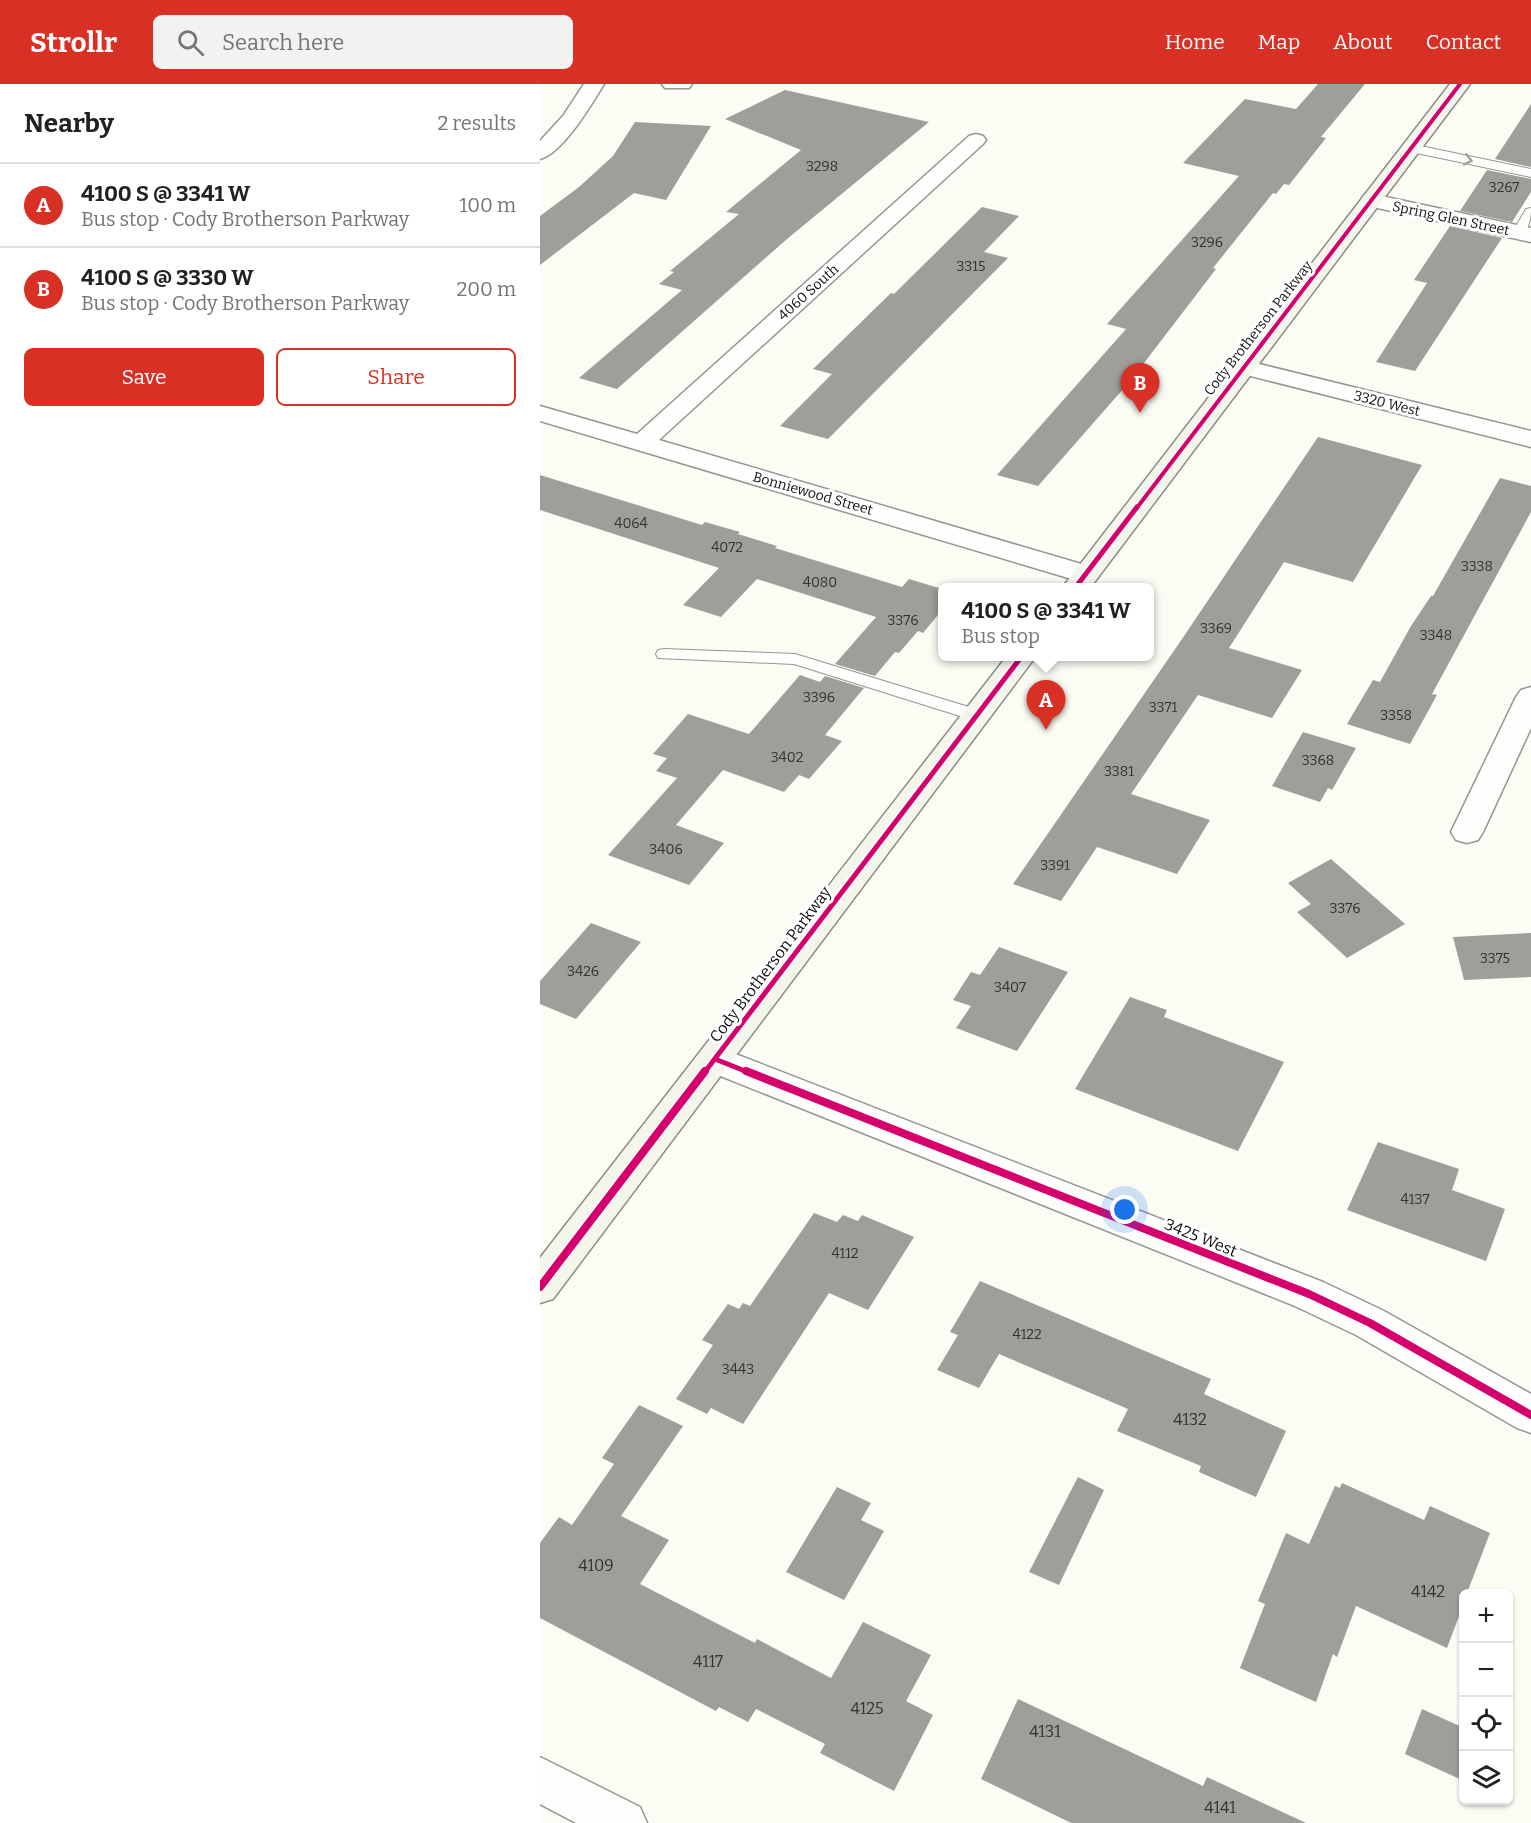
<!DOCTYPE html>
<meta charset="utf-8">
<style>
:root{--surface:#fff;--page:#f2f2f2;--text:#202124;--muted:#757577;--line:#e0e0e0;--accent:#d93025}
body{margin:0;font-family:Bitter,serif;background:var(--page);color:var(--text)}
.controls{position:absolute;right:18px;bottom:18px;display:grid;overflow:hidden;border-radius:9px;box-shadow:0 2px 4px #0004}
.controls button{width:54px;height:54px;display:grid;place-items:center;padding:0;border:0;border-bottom:2px solid var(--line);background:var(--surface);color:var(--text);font:30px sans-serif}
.you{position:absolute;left:585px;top:1126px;width:21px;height:21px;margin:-15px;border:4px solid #fff;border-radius:50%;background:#1a73e8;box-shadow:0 0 0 9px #1a73e833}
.badge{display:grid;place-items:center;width:39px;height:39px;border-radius:50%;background:var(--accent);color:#fff;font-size:20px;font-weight:700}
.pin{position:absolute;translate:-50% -50px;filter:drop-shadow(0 2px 3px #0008)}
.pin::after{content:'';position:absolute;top:32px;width:21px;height:18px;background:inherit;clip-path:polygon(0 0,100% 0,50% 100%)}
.popup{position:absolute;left:398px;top:499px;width:216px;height:78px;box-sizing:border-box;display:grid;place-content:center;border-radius:9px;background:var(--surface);filter:drop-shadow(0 2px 4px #0005);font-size:20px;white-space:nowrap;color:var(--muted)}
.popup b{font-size:22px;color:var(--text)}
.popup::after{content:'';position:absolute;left:50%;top:100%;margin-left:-12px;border:12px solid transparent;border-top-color:var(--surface)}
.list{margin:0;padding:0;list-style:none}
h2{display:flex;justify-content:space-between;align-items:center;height:78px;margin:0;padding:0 24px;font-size:26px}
h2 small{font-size:20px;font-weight:400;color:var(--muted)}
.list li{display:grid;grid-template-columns:39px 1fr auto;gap:18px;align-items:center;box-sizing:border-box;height:84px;padding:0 24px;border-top:2px solid var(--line)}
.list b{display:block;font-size:22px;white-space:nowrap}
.list p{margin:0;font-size:20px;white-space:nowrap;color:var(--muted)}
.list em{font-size:20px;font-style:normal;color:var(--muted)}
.actions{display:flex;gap:12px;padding:18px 24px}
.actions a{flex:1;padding:14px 0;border:2px solid var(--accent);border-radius:9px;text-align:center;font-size:21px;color:var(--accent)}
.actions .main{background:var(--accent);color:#fff}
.icon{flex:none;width:33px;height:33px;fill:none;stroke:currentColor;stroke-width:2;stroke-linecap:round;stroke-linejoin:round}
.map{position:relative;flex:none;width:991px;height:1739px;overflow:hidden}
header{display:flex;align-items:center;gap:36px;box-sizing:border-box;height:84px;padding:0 30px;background:var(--accent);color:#fff}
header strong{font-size:28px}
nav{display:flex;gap:33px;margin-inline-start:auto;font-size:21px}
.search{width:420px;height:54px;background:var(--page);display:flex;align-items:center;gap:15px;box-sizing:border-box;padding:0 21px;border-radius:9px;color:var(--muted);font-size:22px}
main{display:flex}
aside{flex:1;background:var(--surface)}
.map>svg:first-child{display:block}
</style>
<header>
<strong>Strollr</strong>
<div class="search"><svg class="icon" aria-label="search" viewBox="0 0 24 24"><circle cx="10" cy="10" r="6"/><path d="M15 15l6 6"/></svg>Search here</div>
<nav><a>Home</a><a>Map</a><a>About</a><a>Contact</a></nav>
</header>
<main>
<aside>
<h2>Nearby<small>2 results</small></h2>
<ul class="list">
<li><span class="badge">A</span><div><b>4100 S @ 3341 W</b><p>Bus stop · Cody Brotherson Parkway</p></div><em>100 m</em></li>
<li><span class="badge">B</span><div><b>4100 S @ 3330 W</b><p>Bus stop · Cody Brotherson Parkway</p></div><em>200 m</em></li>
</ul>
<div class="actions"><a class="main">Save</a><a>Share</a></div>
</aside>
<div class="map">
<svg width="991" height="1739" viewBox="0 0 991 1739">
<rect width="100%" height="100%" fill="#fbfcf4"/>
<!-- building -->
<g fill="#9f9e99">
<path d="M778,0h47l-44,53 5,1 -37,47 -5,-1 -8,10 -3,-1 -60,75 3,1 -85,111 -93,106 -41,-11 129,-146 -19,-5 132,-148 -56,-13 62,-64 51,10z"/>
<path d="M245,6l144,32 -142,117 -170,150 -38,-11 103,-88 -23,-6 15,-12 -4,-1 69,-57 -13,-2 75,-62 -76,-31z"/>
<path d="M991,20v63l-36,-8z"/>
<path d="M95,38l76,4 -45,74 -32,-7 -94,72v-49l39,-29 34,-31z"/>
<path d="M947,86l44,9v13l-19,30 -52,-11z"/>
<path d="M442,123l37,9 -35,36 24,6 -180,181 -48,-13 52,-52 -19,-5 78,-76 3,1z"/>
<path d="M910,142l52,12 -87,133 -39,-9 51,-79 -13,-3z"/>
<path d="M778,353l104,28 -69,117 -69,-20 -55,86 73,22 -30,48 -74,-23 -67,99 79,26 -33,54 -80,-27 -36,54 -48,-17 167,-242z"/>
<path d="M0,391l162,50 3,-3 35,10 -2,2 39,12 -2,2 127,39 7,-8 33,10v21l-19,23 -5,-2 -19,22 -4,-1 -20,24 -40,-12 41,-47 -119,-38 -36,38 -38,-12 36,-37 -179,-58z"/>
<path d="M960,394l31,8v26l-99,182 5,1 -27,49 -63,-20 26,-44 7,2 31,-56 20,-30h2z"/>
<path d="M260,591l20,7 5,-6 39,12 -39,47 17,6 -33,38 -10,-4 -15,17 -61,-22 -47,55 48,18 -35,42 -81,-30 69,-77 -21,-7 11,-13 -14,-4 35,-40 61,20z"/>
<path d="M763,648l53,16 -24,42 -4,-2 -8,14 -48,-16z"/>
<path d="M791,775l74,65 -58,34 -50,-46 14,-8 -23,-21z"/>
<path d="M51,839l50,19 -65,77 -36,-15v-23z"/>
<path d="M991,849v44l-67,3 -11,-43z"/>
<path d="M459,863l69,25 -51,79 -61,-23 15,-22 -18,-6 18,-28 9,3z"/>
<path d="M590,913l37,13 -3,7 120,45 -46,89 -163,-62z"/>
<path d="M838,1058l81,27 -7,21 53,19 -19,52 -139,-51z"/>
<path d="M274,1129l23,9 6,-7 15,6 4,-6 52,22 -46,73 -39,-17 -86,131 -32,-16 -4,6 -31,-15 37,-54 -11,-5 26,-36 11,5 4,-6 7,3z"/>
<path d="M440,1197l231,98 -7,15 82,37 -30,66 -57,-25 2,-6 -84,-35 11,-22 -129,-55 -20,34 -42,-18 21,-35 -8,-3z"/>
<path d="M99,1321l44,21 -62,90 48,24 -29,44 115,59 2,-4 74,39 32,-56 68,33 -25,46 27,14 -39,76 -74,-38 5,-9 -69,-35 -8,13 -29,-15 -3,4 -176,-93v-75l19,-26 13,8 42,-61 -12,-6z"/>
<path d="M538,1393l26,13 -45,95 -30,-13z"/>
<path d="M802,1399l82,37 6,-14 60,27 -23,60h-3v10l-17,45 -91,-42 -19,51 -4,-3 -17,48 -76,-34 25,-64 -7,-3 28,-68 23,11 26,-58 5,2z"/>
<path d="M297,1403l34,16 -10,17 23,11 -40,69 -58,-28z"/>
<path d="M478,1615l185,87 4,-9 99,46h-235l-90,-44z"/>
<path d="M882,1625l42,19v53l-59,-27z"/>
</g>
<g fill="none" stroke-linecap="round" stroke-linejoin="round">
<!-- service casing -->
<g stroke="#959692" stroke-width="2">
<g id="service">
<path d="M871,60l120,25v8l-124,-26v-6z"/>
<path d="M991,124c0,12 -2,18 -8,28h-10l-1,-3 14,-24z"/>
<path d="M124,565l131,5 187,57 3,4 -3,4 -6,2 -182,-57 -136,-6 -2,-4 2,-4z"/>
</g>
</g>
<!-- minor casing -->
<g stroke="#959692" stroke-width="3">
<g id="minor">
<path d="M44,0h20c-12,20 -42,70 -64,75v-18l23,-25z"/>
<path d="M122,0h30l-3,4h-24z"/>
<path d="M436,50l7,2 3,4 -3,4 -324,296 436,128 4,6 -4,6 -10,2 -10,-2 -535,-159v-15l97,28 332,-298z"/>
<path d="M832,110l159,34v14l-167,-37 -3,-5 3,-5z"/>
<path d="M703,276l288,71v16l-296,-75 -4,-5 4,-5z"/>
<path d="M991,603v41l-48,104 -5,8 -11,3 -11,-3 -5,-8 65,-135 5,-7z"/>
<path d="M175,962l608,236 61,29 147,83v39l-14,-5 -161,-93 -61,-29 -592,-237 -5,-10 5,-10z"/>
<path d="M0,1673l100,50 7,16h-71l-36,-19z"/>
</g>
</g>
<!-- secondary casing -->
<g stroke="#8c8c89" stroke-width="3">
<g id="secondary">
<path d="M910,0h20l-380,504h-28z"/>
<path d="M467,572h29l-483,643 -13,4v-45z"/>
</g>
</g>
<!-- service -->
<use href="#service" fill="#fefffd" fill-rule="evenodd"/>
<!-- minor -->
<use href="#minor" fill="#fefffd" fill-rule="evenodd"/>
<!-- secondary -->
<use href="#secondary" fill="#f4f5eb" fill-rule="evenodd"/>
<!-- cycleway-far2 casing -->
<g stroke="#fff" stroke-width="6">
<path id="cycleway-far2" d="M596,425l324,-425"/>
</g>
<!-- cycleway-far1 casing -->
<g stroke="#fff" stroke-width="9">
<g id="cycleway-far1">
<path d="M535,504l62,-81"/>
<path d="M175,975l35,14"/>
<path d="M164,989l318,-417"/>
</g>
</g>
<!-- cycleway casing -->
<g stroke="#fff" stroke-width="11">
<g id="cycleway">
<path d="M206,987l563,223 61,29 161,92"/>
<path d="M0,1203l165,-216"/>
</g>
</g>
<!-- cycleway-far2 -->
<use href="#cycleway-far2" stroke="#d6006c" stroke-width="4"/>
<!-- cycleway-far1 -->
<use href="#cycleway-far1" stroke="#d6006c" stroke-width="5"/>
<!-- cycleway -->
<use href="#cycleway" stroke="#d6006c" stroke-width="8"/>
</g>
<!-- one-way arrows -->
<defs><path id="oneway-chevron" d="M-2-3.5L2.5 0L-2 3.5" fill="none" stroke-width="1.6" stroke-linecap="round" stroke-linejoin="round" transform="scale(1.5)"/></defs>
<use stroke="#9e9f9e" href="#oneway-chevron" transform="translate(928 76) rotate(12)"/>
<g text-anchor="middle" stroke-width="6" stroke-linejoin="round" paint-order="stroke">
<!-- number labels -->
<g font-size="14" fill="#333332">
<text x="282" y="87">3298</text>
<text x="964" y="108">3267</text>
<text x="667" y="163">3296</text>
<text x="431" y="187">3315</text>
<text x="91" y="444">4064</text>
<text x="187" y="468">4072</text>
<text x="937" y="487">3338</text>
<text x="280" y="503">4080</text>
<text x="363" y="541">3376</text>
<text x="676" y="549">3369</text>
<text x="896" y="556">3348</text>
<text x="279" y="618">3396</text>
<text x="623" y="628">3371</text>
<text x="856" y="636">3358</text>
<text x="247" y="678">3402</text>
<text x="778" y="681">3368</text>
<text x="579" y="692">3381</text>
<text x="126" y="770">3406</text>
<text x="515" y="786">3391</text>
<text x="805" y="829">3376</text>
<text x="955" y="879">3375</text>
<text x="43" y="892">3426</text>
<text x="470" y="908">3407</text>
<text x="875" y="1120">4137</text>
<text x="305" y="1174">4112</text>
<text x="487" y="1255">4122</text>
<text x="198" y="1290">3443</text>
</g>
<!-- far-street labels -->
<g font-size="14" fill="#0f0f0f" stroke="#fff">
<text transform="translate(911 134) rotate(12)" y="5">Spring Glen Street</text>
<text transform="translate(268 208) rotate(-42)" y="5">4060 South</text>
<text transform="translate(718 244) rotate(-52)" y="5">Cody Brotherson Parkway</text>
<text transform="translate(847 319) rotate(14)" y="5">3320 West</text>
<text transform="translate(273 409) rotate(16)" y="5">Bonniewood Street</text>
</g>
<!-- street labels -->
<g font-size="16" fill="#0f0f0f" stroke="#fff">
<text transform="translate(230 880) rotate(-53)" y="6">Cody Brotherson Parkway</text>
<text transform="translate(661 1153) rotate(22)" y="6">3425 West</text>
</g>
<!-- near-number labels -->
<g font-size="16" fill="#333332">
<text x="650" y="1341">4132</text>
<text x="56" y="1487">4109</text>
<text x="888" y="1513">4142</text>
<text x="168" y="1583">4117</text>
<text x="327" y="1630">4125</text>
<text x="505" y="1653">4131</text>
<text x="680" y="1729">4141</text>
</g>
</g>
</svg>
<div class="controls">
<button>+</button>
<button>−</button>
<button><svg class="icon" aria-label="locate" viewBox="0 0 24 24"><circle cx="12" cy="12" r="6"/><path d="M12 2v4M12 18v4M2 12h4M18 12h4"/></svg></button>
<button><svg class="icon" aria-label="layers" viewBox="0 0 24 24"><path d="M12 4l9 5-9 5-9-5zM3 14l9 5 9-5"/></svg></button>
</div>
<div class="you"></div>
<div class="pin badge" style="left:506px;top:646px">A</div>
<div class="popup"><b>4100 S @ 3341 W</b>Bus stop</div>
<div class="pin badge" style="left:600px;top:329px">B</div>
</div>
</main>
